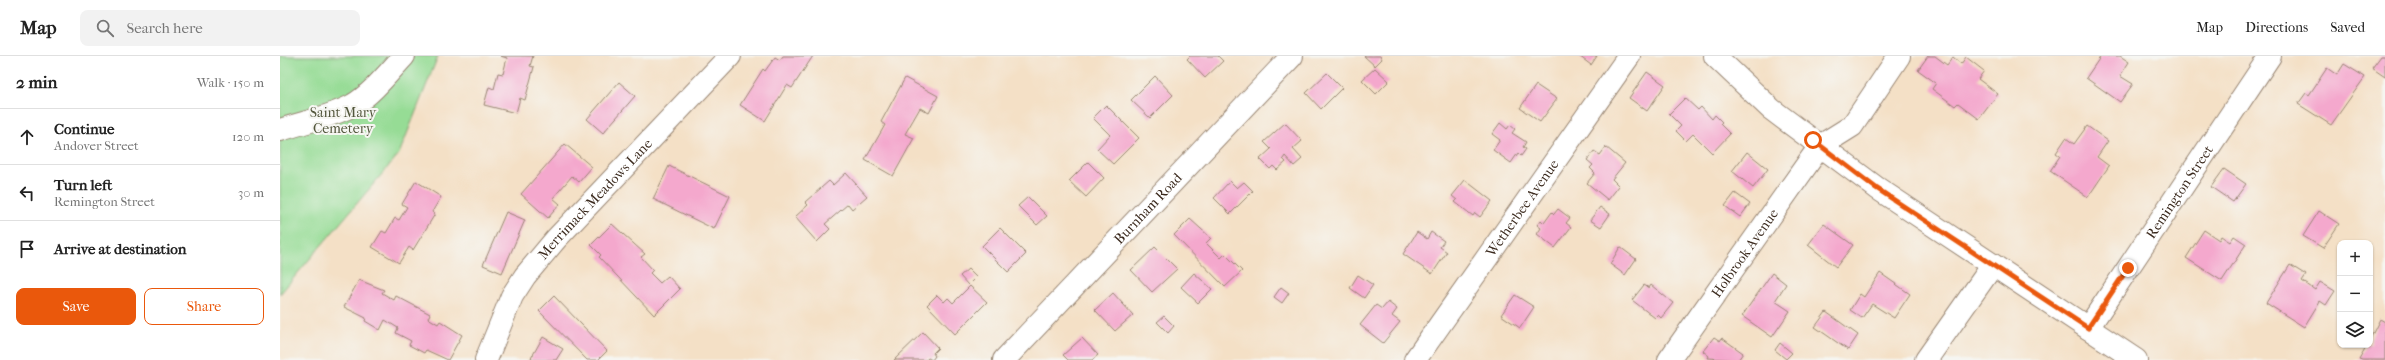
<!DOCTYPE html>
<meta charset="utf-8">
<style>
:root{--surface:#fff;--page:#f2f2f2;--text:#222;--muted:#767676;--line:#e0e0e0;--accent:#ea580c}
body{margin:0;font-family:"IM FELL French Canon",serif;background:var(--page);color:var(--text)}
.controls{position:absolute;right:12px;bottom:12px;display:grid;overflow:hidden;border-radius:8px;box-shadow:0 1px 3px #0004}
.controls button{width:36px;height:36px;display:grid;place-items:center;padding:0;border:0;border-bottom:1px solid var(--line);background:var(--surface);color:var(--text);font:20px sans-serif}
.stop{position:absolute;width:12px;height:12px;margin:-9px;border:3px solid #ea580c;border-radius:50%;background:#fff}
.stop.end{background:#ea580c;border-color:#fff;box-shadow:0 1px 4px #0008}
.list{margin:0;padding:0;list-style:none}
h2{display:flex;justify-content:space-between;align-items:center;height:52px;margin:0;padding:0 16px;font-size:17px}
h2 small{font-size:13px;font-weight:400;color:var(--muted)}
.list li{display:grid;grid-template-columns:26px 1fr auto;gap:12px;align-items:center;box-sizing:border-box;height:56px;padding:0 16px;border-top:1px solid var(--line)}
.list b{display:block;font-size:15px;white-space:nowrap}
.list p{margin:0;font-size:13px;white-space:nowrap;color:var(--muted)}
.list em{font-size:13px;font-style:normal;color:var(--muted)}
.actions{display:flex;gap:8px;padding:12px 16px}
.actions a{flex:1;padding:9px 0;border:1px solid var(--accent);border-radius:8px;text-align:center;font-size:14px;color:var(--accent)}
.actions .main{background:var(--accent);color:#fff}
.icon{flex:none;width:22px;height:22px;fill:none;stroke:currentColor;stroke-width:2;stroke-linecap:round;stroke-linejoin:round}
.map{position:relative;flex:none;width:2105px;height:304px;overflow:hidden}
header{display:flex;align-items:center;gap:24px;box-sizing:border-box;height:56px;padding:0 20px;background:var(--surface);border-bottom:1px solid var(--line)}
header strong{font-size:19px}
nav{display:flex;gap:22px;margin-inline-start:auto;font-size:14px}
.search{width:280px;height:36px;background:var(--page);display:flex;align-items:center;gap:10px;box-sizing:border-box;padding:0 14px;border-radius:8px;color:var(--muted);font-size:15px}
main{display:flex}
aside{flex:1;background:var(--surface)}
.map>svg:first-child{display:block}
</style>
<header>
<strong>Map</strong>
<div class="search"><svg class="icon" aria-label="search" viewBox="0 0 24 24"><circle cx="10" cy="10" r="6"/><path d="M15 15l6 6"/></svg>Search here</div>
<nav><a>Map</a><a>Directions</a><a>Saved</a></nav>
</header>
<main>
<aside>
<h2>2 min<small>Walk · 150 m</small></h2>
<ul class="list">
<li><svg class="icon" aria-label="ahead" viewBox="0 0 24 24"><path d="M12 20V5M6 11l6-6 6 6"/></svg><div><b>Continue</b><p>Andover Street</p></div><em>120 m</em></li>
<li><svg class="icon" aria-label="left" viewBox="0 0 24 24"><path d="M17 20v-9H6M10 6l-5 5 5 5"/></svg><div><b>Turn left</b><p>Remington Street</p></div><em>30 m</em></li>
<li><svg class="icon" aria-label="arrive" viewBox="0 0 24 24"><path d="M6 21V4h12l-3 4 3 4H6"/></svg><div><b>Arrive at destination</b></div></li>
</ul>
<div class="actions"><a class="main">Save</a><a>Share</a></div>
</aside>
<div class="map">
<svg width="2105" height="304" viewBox="0 0 2105 304">
<rect width="100%" height="100%" fill="#f6f6f2"/>
<filter id="ink" filterUnits="userSpaceOnUse"><feTurbulence type="fractalNoise" baseFrequency=".025" numOctaves="2"/><feDisplacementMap in="SourceGraphic" scale="8" xChannelSelector="R" yChannelSelector="G"/><feConvolveMatrix kernelMatrix="1 2 1 2 8 2 1 2 1" color-interpolation-filters="sRGB"/></filter>
<filter id="wash" filterUnits="userSpaceOnUse"><feTurbulence type="fractalNoise" baseFrequency=".012" numOctaves="4" result="noise"/><feDisplacementMap in="SourceGraphic" scale="16" xChannelSelector="R" yChannelSelector="G"/><feGaussianBlur stdDeviation="0.9" result="paint"/><feColorMatrix in="noise" values="0 0 0 0 0 0 0 0 0 0 0 0 0 0 0 0 0 1.4 0 .05"/><feComposite in="paint" operator="in"/></filter>
<g filter="url(#wash)">
<rect width="100%" height="100%" fill="#f4e0c6"/>
<!-- green -->
<path fill="#96dc95" stroke="#68835a" d="M0,0h158l-39,98 -119,140z"/>
<g id="blocks">
<!-- building -->
<g fill="#f4a8cd">
<path d="M220,0h33l-3,10 4,1 -9,33 -5,-2 -4,15 -32,-8 5,-18 5,2 4,-16 5,1 4,-16z"/>
<path d="M503,0h30l-21,32 -5,-3 -22,36 -25,-16 23,-36 2,2 10,-14 5,3z"/>
<path d="M910,0h28l5,5 -18,17 -18,-19z"/>
<path d="M1084,0h16l2,3 -7,7z"/>
<path d="M1299,0h18l-6,9z"/>
<path d="M1648,0h7l12,9 6,-8 8,7 5,-7 18,14 -6,8 20,15 -19,25 -21,-16 -3,3 -23,-17 4,-6 -18,-13z"/>
<path d="M1821,0h19l9,6 -9,14 13,8 -13,18 -34,-24z"/>
<path d="M2101,0h4v21l-13,-9z"/>
<path d="M2064,8l21,13 -34,48 -33,-21 8,-11 3,2 18,-27 10,7z"/>
<path d="M1095,12l14,13 -13,13 -14,-14z"/>
<path d="M1367,16l18,13 -18,26 -18,-13z"/>
<path d="M1047,17l15,15 -21,21 -15,-16z"/>
<path d="M875,20l18,19 -23,23 -19,-18z"/>
<path d="M625,22l33,18 -9,17 -9,-5 -15,26 9,4 -21,38 -28,-16 20,-35 -4,-3z"/>
<path d="M339,26l16,14 -32,37 -16,-14z"/>
<path d="M1256,29l21,14 -17,23 -20,-14z"/>
<path d="M1405,42l13,12 3,-3 11,12 3,-4 7,7 -2,2 10,10 -18,19 -19,-19 -7,7 -10,-10 5,-5 -12,-12z"/>
<path d="M826,49l33,33 -26,26 -16,-15 13,-14 -17,-17z"/>
<path d="M1005,67l17,18 -9,8 9,10 -8,7 -9,-10 -2,3 3,3 -9,8 -4,-4 -3,3 -10,-10 11,-10 -7,-7z"/>
<path d="M1220,67l7,6 3,-4 5,4 -3,4 14,9 -3,5 3,2 -5,7 -3,-3 -7,10 -18,-13 7,-10 -8,-6z"/>
<path d="M1807,70l21,15 -11,16 12,9 -21,31 -38,-26 10,-15 -4,-3 10,-15 8,6z"/>
<path d="M285,88l27,23 -13,15 -7,-6 -19,22 7,6 -12,14 -27,-24z"/>
<path d="M1326,91l19,16 -13,16 7,7 -11,14 -21,-17 8,-10 -5,-5 3,-3 -6,-5 7,-9 6,4z"/>
<path d="M1467,96l21,17 -15,19 -21,-17z"/>
<path d="M808,106l16,16 -18,19 -17,-16z"/>
<path d="M389,110l61,30 -16,33 -61,-30z"/>
<path d="M1944,113l22,15 -13,18 -22,-15z"/>
<path d="M566,117l21,23 -15,13 -4,-5 -23,20 5,5 -13,13 -22,-25 13,-12 -3,-3 24,-21 4,4z"/>
<path d="M1185,124l27,21 -12,16 -5,-4 -2,3 -18,-14 2,-2 -5,-4z"/>
<path d="M136,125l25,16 -9,15 3,2 -22,36 -4,-3 -10,16 -27,-16 10,-16 4,2 9,-15 4,2 8,-13 -5,-3z"/>
<path d="M950,125l7,7 7,-6 9,9 -23,23 -16,-16z"/>
<path d="M1455,137l15,11 -10,13 -15,-11z"/>
<path d="M748,141l19,19 -10,9 -19,-19z"/>
<path d="M1320,151l10,7 -9,13 -11,-7z"/>
<path d="M1278,153l12,9 -4,5 5,4 -16,21 -18,-14 4,-6 -4,-3 4,-5 3,3 8,-11 2,2z"/>
<path d="M2039,155l20,13 -16,24 -20,-12z"/>
<path d="M226,156l19,8 -23,53 -19,-8z"/>
<path d="M910,163l21,19 -5,5 15,15 4,-4 17,17 -17,16 -51,-52z"/>
<path d="M332,168l33,30 -4,3 12,13 -3,3 10,10 8,-7 12,13 -26,26 -55,-58 2,-2 -10,-10z"/>
<path d="M1544,168l29,21 -17,22 -28,-22z"/>
<path d="M720,172l26,26 -18,18 -26,-26z"/>
<path d="M1924,174l15,10 2,-4 9,6 4,-6 12,8 -24,37 -36,-23z"/>
<path d="M1137,176l10,7 4,-7 13,9 -4,6 7,5 -15,22 -29,-20z"/>
<path d="M875,191l22,22 -25,23 -21,-22z"/>
<path d="M1340,191l16,12 -11,16 -15,-11z"/>
<path d="M2010,209l16,10 -4,6 13,9 5,-8 15,9 -9,14 -6,-4 -16,26 -38,-24z"/>
<path d="M688,213l8,8 -8,8 -8,-9z"/>
<path d="M914,217l18,16 -14,14 -17,-16z"/>
<path d="M1492,217l14,11 -11,17 15,10 -18,26 -30,-21z"/>
<path d="M1600,217l30,21 -16,24 -22,-14 -10,14 -12,-8 10,-16 4,3z"/>
<path d="M1078,219l15,10 -9,13 -14,-10z"/>
<path d="M79,224l25,10 -2,3 12,7 2,-4 34,18 -2,4 10,6 2,-3 22,14 -14,25 -22,-10 -2,3 -15,-8 2,-4 -15,-8 2,-5 -13,-8 -5,10 -15,-9 1,-3 -22,-11z"/>
<path d="M1364,229l5,3 2,-3 22,18 -12,15 -3,-3 -3,3 -23,-18z"/>
<path d="M690,230l17,16 -32,32 -28,-29 10,-10 7,7 4,-4 5,5z"/>
<path d="M1001,231l8,6 -7,10 -8,-6z"/>
<path d="M833,237l20,22 -18,16 -20,-21z"/>
<path d="M1235,239l19,12 -14,21 -19,-13z"/>
<path d="M274,240l53,55 -9,9h-11l-48,-49z"/>
<path d="M1108,246l9,7 -5,7 8,6 -17,21 -23,-18 16,-20 6,4z"/>
<path d="M1546,256l32,23 -10,15 -33,-23z"/>
<path d="M884,260l10,10 -6,7 -11,-11z"/>
<path d="M2100,263l5,3v38h-23l-3,-1 8,-14h3v-6z"/>
<path d="M643,276l15,16 -5,5 2,3 -3,4 -4,-2 -2,2h-32z"/>
<path d="M263,281l20,12 -7,11h-26z"/>
<path d="M1434,281l6,4 2,-3 21,15 -5,7 -30,-2 1,-2 -6,-5z"/>
<path d="M802,282l16,17 -6,5h-24l-5,-5z"/>
<path d="M1500,287l12,10 -6,6 -11,-9z"/>
</g>
</g>
</g>
<g filter="url(#ink)">
<use href="#blocks" fill-opacity="0" stroke="#988572" stroke-width="1"/>
<g fill="none" stroke-linecap="round" stroke-linejoin="round">
<!-- minor casing -->
<g stroke="#988572" stroke-width="24">
<g id="minor">
<path d="M0,74c24,-8 51,-13 73,-25 19,-11 36,-33 51,-49"/>
<path id="s1" d="M1808,272l182,-272"/>
<path id="s2" d="M206,304l26,-64 13,-20 31,-37 174,-183"/>
<path id="s3" d="M724,304l288,-304"/>
<path id="s4" d="M1135,304l214,-304"/>
<path id="s5" d="M1389,304l151,-214 32,-20 47,-70"/>
<path d="M1646,304l67,-95"/>
</g>
</g>
<!-- major casing -->
<g stroke="#988572" stroke-width="24">
<path id="major" d="M1435,0l56,53 106,79 259,172"/>
</g>
<!-- minor -->
<use href="#minor" stroke="#fff" stroke-width="22"/>
<!-- major -->
<use href="#major" stroke="#fff" stroke-width="22"/>
</g>
</g>
<g fill="none" stroke-linecap="round" stroke-linejoin="round" filter="url(#ink)">
<!-- route -->
<path stroke="#ea580c" stroke-width="5" d="M1533,84l63,48 212,140 40,-60"/>
</g>
<g text-anchor="middle" stroke-width="4" stroke-linejoin="round" paint-order="stroke">
<!-- park labels -->
<g font-size="14" fill="#52563c" stroke="#f6f6f2">
<text x="63" y="61">Saint Mary<tspan x="63" dy="16">Cemetery</tspan></text>
</g>
<!-- street labels -->
<g font-size="14" fill="#3b2a1e" stroke="#f6f6f2">
<text dy="5" stroke="none"><textPath href="#s1" startOffset="164">Remington Street</textPath></text>
<text dy="5" stroke="none"><textPath href="#s2" startOffset="197">Merrimack Meadows Lane</textPath></text>
<text dy="5" stroke="none"><textPath href="#s3" startOffset="209">Burnham Road</textPath></text>
<text dy="5" stroke="none"><textPath href="#s4" startOffset="186">Wetherbee Avenue</textPath></text>
<text dy="5" stroke="none"><textPath href="#s5" startOffset="131">Holbrook Avenue</textPath></text>
</g>
</g>
</svg>
<div class="controls">
<button>+</button>
<button>−</button>
<button><svg class="icon" aria-label="layers" viewBox="0 0 24 24"><path d="M12 4l9 5-9 5-9-5zM3 14l9 5 9-5"/></svg></button>
</div>
<div class="stop" style="left:1533px;top:84px"></div>
<div class="stop end" style="left:1848px;top:212px"></div>
</div>
</main>
